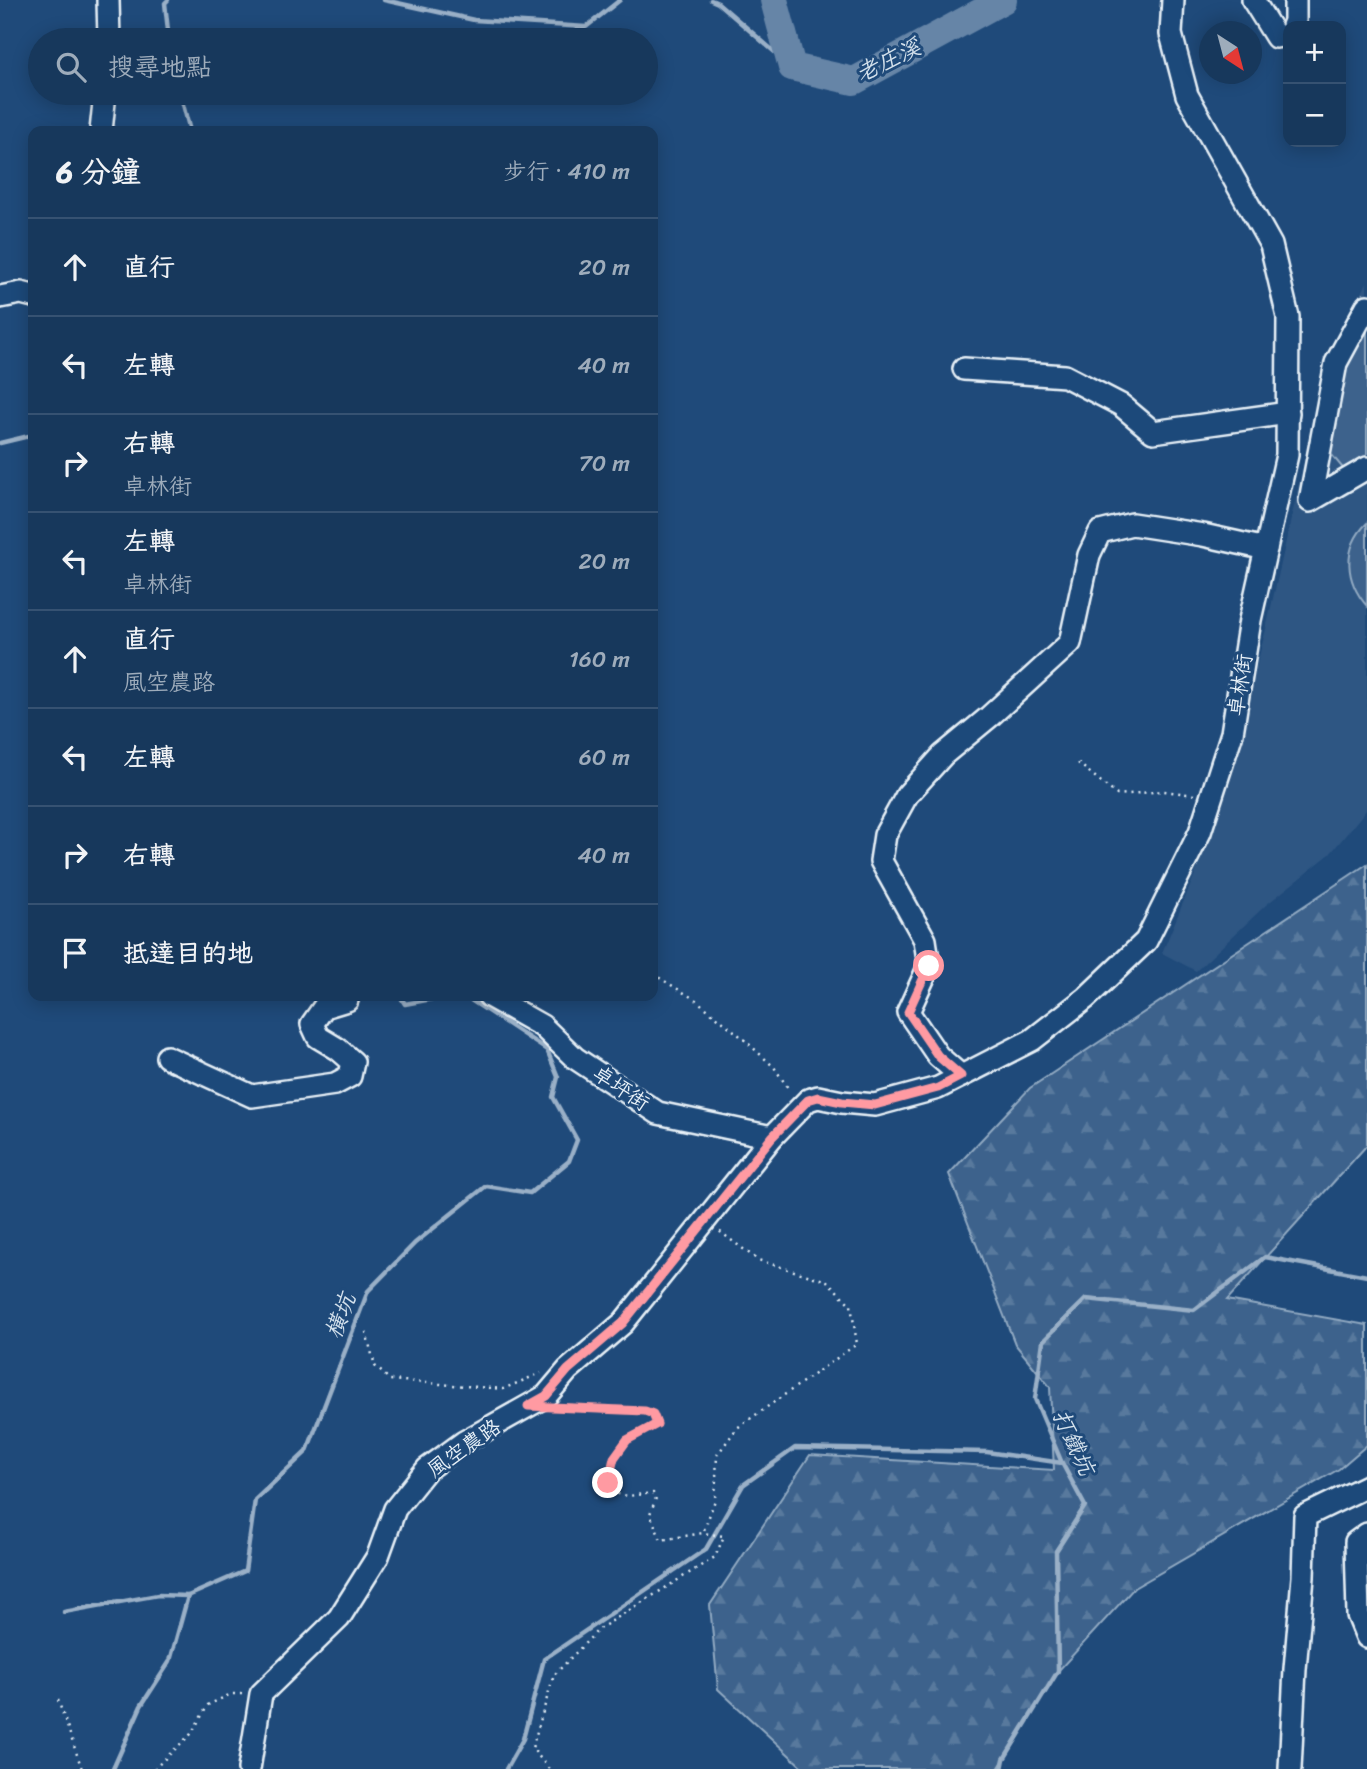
<!DOCTYPE html>
<html lang="zh-TW">
<meta charset="utf-8">
<style>
:root{--surface:#17385c;--page:#203f62;--text:#f1f3f6;--muted:#9eacbb;--line:#365272}
body{margin:0;font-family:Sriracha,"LXGW WenKai TC",sans-serif;background:var(--page);color:var(--text)}
.controls{position:absolute;right:21px;top:21px;display:grid;overflow:hidden;border-radius:14px;box-shadow:0 4px 18px #0003}
.controls button{width:63px;height:63px;display:grid;place-items:center;padding:0;border:0;border-bottom:2px solid var(--line);background:var(--surface);color:var(--text);font:35px sans-serif}
.compass{position:absolute;left:1199px;top:21px;width:63px;height:63px;border-radius:50%;background:var(--surface);box-shadow:0 4px 18px #0003;rotate:144deg}
.stop{position:absolute;width:21px;height:21px;margin:-16px;border:5px solid #ff9aa2;border-radius:50%;background:#fff}
.stop.end{background:#ff9aa2;border-color:#fff;box-shadow:0 2px 7px #0008}
.list{margin:0;padding:0;list-style:none}
h2{display:flex;justify-content:space-between;align-items:center;height:91px;margin:0;padding:0 28px;font-size:30px}
h2 small{font-size:23px;font-weight:400;color:var(--muted)}
.list li{display:grid;grid-template-columns:46px 1fr auto;gap:21px;align-items:center;box-sizing:border-box;height:98px;padding:0 28px;border-top:2px solid var(--line)}
.list b{display:block;font-size:26px;white-space:nowrap}
.list p{margin:0;font-size:23px;white-space:nowrap;color:var(--muted)}
.list em{font-size:23px;font-style:normal;color:var(--muted)}
.icon{flex:none;width:38px;height:38px;fill:none;stroke:currentColor;stroke-width:2;stroke-linecap:round;stroke-linejoin:round}
.map{position:relative;flex:none;width:1367px;height:1769px;overflow:hidden}
.search{position:absolute;background:var(--surface);box-shadow:0 4px 18px #0003;left:28px;top:28px;width:630px;height:77px;display:flex;align-items:center;gap:18px;box-sizing:border-box;padding:0 24px;border-radius:38px;color:var(--muted);font-size:26px}
.panel{position:absolute;background:var(--surface);box-shadow:0 4px 18px #0003;left:28px;top:126px;width:630px;height:875px;border-radius:14px}
.map>svg:first-child{display:block}
</style>
<div class="map">
<svg width="1367" height="1769" viewBox="0 0 1367 1769">
<defs>
<pattern id="forest-firs" width="22" height="20" patternUnits="userSpaceOnUse" patternTransform="scale(1.75)"><rect width="22" height="20" fill="#3c628c"/><path d="M5 1l3.5 6h-7zM16 11l3.5 6h-7z" fill="#58799d"/></pattern>
</defs>
<rect width="100%" height="100%" fill="#1f4a7a"/>
<filter id="ink" filterUnits="userSpaceOnUse"><feTurbulence type="fractalNoise" baseFrequency=".0143" numOctaves="2"/><feDisplacementMap in="SourceGraphic" scale="14" xChannelSelector="R" yChannelSelector="G"/><feConvolveMatrix kernelMatrix="1 2 1 2 8 2 1 2 1" color-interpolation-filters="sRGB"/></filter>
<g filter="url(#ink)">
<!-- built -->
<path fill="#2e5683" d="M1367,282v527l-37,45 -64,51 -70,66 -34,-18 54,-129 50,-195 56,-246z"/>
<!-- green -->
<g fill="#3c628c" stroke="#92aac2" stroke-width="2">
<path d="M1367,323v137l-21,12 -15,-18 -3,-14 23,-90z"/>
<path d="M1367,523v83c-22,-25 -25,-58 0,-83z"/>
</g>
<!-- forest -->
<path fill="url(#forest-firs)" stroke="#92aac2" stroke-width="2" d="M1367,864v281l-140,155 140,25v120l-28,24 -205,119 -76,83 -60,98h-196v-2l-84,-78 -8,-84 100,-150 244,15 -4,-83 -35,-43 -66,-170 81,-86z"/>
<g fill="none" stroke-linecap="round" stroke-linejoin="round">
<!-- stream -->
<g stroke="#9ab0c7" stroke-width="4.5">
<path d="M168,0l-3,3 4,37"/>
<path d="M384,0l90,20 112,7 34,-27"/>
<path d="M711,0l7,3 74,64"/>
<path d="M180,93l10,38"/>
<path d="M0,443l33,-8"/>
<path d="M64,1612l94,-17 30,1"/>
<path d="M113,1769l28,-63 29,-45 18,-65 57,-25 10,-71 52,-49 61,-160 47,-48 71,-57 44,7 39,-32 8,-21 -24,-43 5,-20 -11,-27 -76,-50 -23,-4 -43,8 -5,-8"/>
<path d="M506,1769l17,-30 21,-80 162,-110 37,-64 52,-37 192,4 75,11"/>
<path d="M1002,1769l2,-10 54,-88 -2,-120 29,-45 -23,-43 -27,-64 8,-58 43,-42 108,11 71,-53 102,19"/>
</g>
<!-- river -->
<path stroke="#6685a7" stroke-width="28" d="M774,0l18,67 62,14 149,-81"/>
<!-- minor casing -->
<g stroke="#e8f1f8" stroke-width="26">
<g id="minor">
<path d="M108,0l1,40"/>
<path d="M1253,0l23,37 12,-2"/>
<path d="M1293,26l2,-5v-21"/>
<path d="M101,131l4,-38"/>
<path d="M0,297l21,-4 12,3"/>
<path d="M1367,306l-31,57 -26,138 57,-33"/>
<path d="M964,369l101,7 56,29 32,27 135,-19"/>
<path d="M489,996l53,30 33,32 83,55 114,24"/>
<path d="M167,1057l85,39 83,-12 15,-8 3,-14 -15,-13 -20,-12 -6,-13 12,-17 23,-7 1,-4"/>
<path d="M961,1076l-23,-20 -30,-44 21,-46 -4,-26 -44,-79 4,-26 22,-40 36,-40 46,-38 81,-74 19,-88 11,-23 32,-8 71,11 63,14"/>
<path d="M1367,1534l-11,8 2,73 9,22"/>
<path d="M249,1769l12,-75 78,-76 39,-62 17,-47 32,-40 37,-27 82,-46 22,-26 55,-47 149,-186 36,-37 10,-3 24,5 33,3 63,-17 94,-48 54,-42 60,-57 54,-109 32,-99 18,-113 37,-165 1,-138 -17,-72 -84,-150 -16,-61 2,-34"/>
<path d="M1290,1769l5,-100 8,-92 2,-61 62,-30"/>
</g>
</g>
<!-- path -->
<g stroke="#e8f1f8" stroke-width="2.5" stroke-dasharray="2 5" stroke-linecap="butt">
<path d="M1078,763l39,32 47,-4 31,4"/>
<path d="M653,974l43,26 42,34 36,33 16,24"/>
<path d="M366,1332l9,34 15,14 113,9 38,-16"/>
<path d="M559,1407l86,4 8,3 4,10 -30,16 -13,18 -6,25 5,10 15,3 25,-3 3,5 -6,16 11,26 42,-7 12,-33 2,-45 20,-27 120,-84 -6,-39 -24,-24 -69,-21 -39,-29"/>
<path d="M58,1700l24,69"/>
<path d="M154,1769l37,-35 17,-29 23,-11h12"/>
<path d="M549,1769l-17,-21 22,-73 45,-46 116,-72 9,-21 -21,-3"/>
</g>
<!-- minor -->
<use href="#minor" stroke="#1f4a7a" stroke-width="21"/>
</g>
</g>
<g fill="none" stroke-linecap="round" stroke-linejoin="round" filter="url(#ink)">
<!-- route -->
<path stroke="#ff9aa2" stroke-width="9" d="M608,1483l6,-25 13,-18 30,-16 -4,-10 -8,-3 -117,-5 18,-10 22,-26 55,-47 149,-186 36,-37 10,-3 24,5 33,3 63,-17 23,-12 -23,-20 -30,-44 21,-46"/>
</g>
<g text-anchor="middle" stroke-width="6" stroke-linejoin="round" paint-order="stroke">
<!-- street labels -->
<g font-size="21" fill="#e8f1f8" stroke="#1f4a7a">
<text transform="translate(1240 685) rotate(-81)" y="7">卓林街</text>
<text transform="translate(621 1088) rotate(34)" y="7">卓坪街</text>
<text transform="translate(464 1448) rotate(-35)" y="7">風空農路</text>
</g>
<!-- water labels -->
<g font-size="23" font-style="italic" fill="#d4e1ec" stroke="#1f4a7a">
<text transform="translate(888 60) rotate(-26)" y="8">老庄溪</text>
<text transform="translate(340 1316) rotate(-69)" y="8">橫坑</text>
<text transform="translate(1074 1442) rotate(65)" y="8">打鐵坑</text>
</g>
</g>
</svg>
<div class="controls">
<button>+</button>
<button>−</button>
</div>
<svg class="compass" viewBox="-18 -18 36 36"><path d="M0-13l5 13h-10z" fill="#e53935"/><path d="M0 13l5-13h-10z" fill="#9eacbb"/></svg>
<div class="stop" style="left:929px;top:966px"></div>
<div class="stop end" style="left:608px;top:1483px"></div>
<div class="search"><svg class="icon" aria-label="search" viewBox="0 0 24 24"><circle cx="10" cy="10" r="6"/><path d="M15 15l6 6"/></svg>搜尋地點</div>
<section class="panel">
<h2>6 分鐘<small>步行 · 410 m</small></h2>
<ul class="list">
<li><svg class="icon" aria-label="ahead" viewBox="0 0 24 24"><path d="M12 20V5M6 11l6-6 6 6"/></svg><div><b>直行</b></div><em>20 m</em></li>
<li><svg class="icon" aria-label="left" viewBox="0 0 24 24"><path d="M17 20v-9H6M10 6l-5 5 5 5"/></svg><div><b>左轉</b></div><em>40 m</em></li>
<li><svg class="icon" aria-label="right" viewBox="0 0 24 24"><path d="M7 20v-9h11M14 6l5 5-5 5"/></svg><div><b>右轉</b><p>卓林街</p></div><em>70 m</em></li>
<li><svg class="icon" aria-label="left" viewBox="0 0 24 24"><path d="M17 20v-9H6M10 6l-5 5 5 5"/></svg><div><b>左轉</b><p>卓林街</p></div><em>20 m</em></li>
<li><svg class="icon" aria-label="ahead" viewBox="0 0 24 24"><path d="M12 20V5M6 11l6-6 6 6"/></svg><div><b>直行</b><p>風空農路</p></div><em>160 m</em></li>
<li><svg class="icon" aria-label="left" viewBox="0 0 24 24"><path d="M17 20v-9H6M10 6l-5 5 5 5"/></svg><div><b>左轉</b></div><em>60 m</em></li>
<li><svg class="icon" aria-label="right" viewBox="0 0 24 24"><path d="M7 20v-9h11M14 6l5 5-5 5"/></svg><div><b>右轉</b></div><em>40 m</em></li>
<li><svg class="icon" aria-label="arrive" viewBox="0 0 24 24"><path d="M6 21V4h12l-3 4 3 4H6"/></svg><div><b>抵達目的地</b></div></li>
</ul>
</section>
</div>
